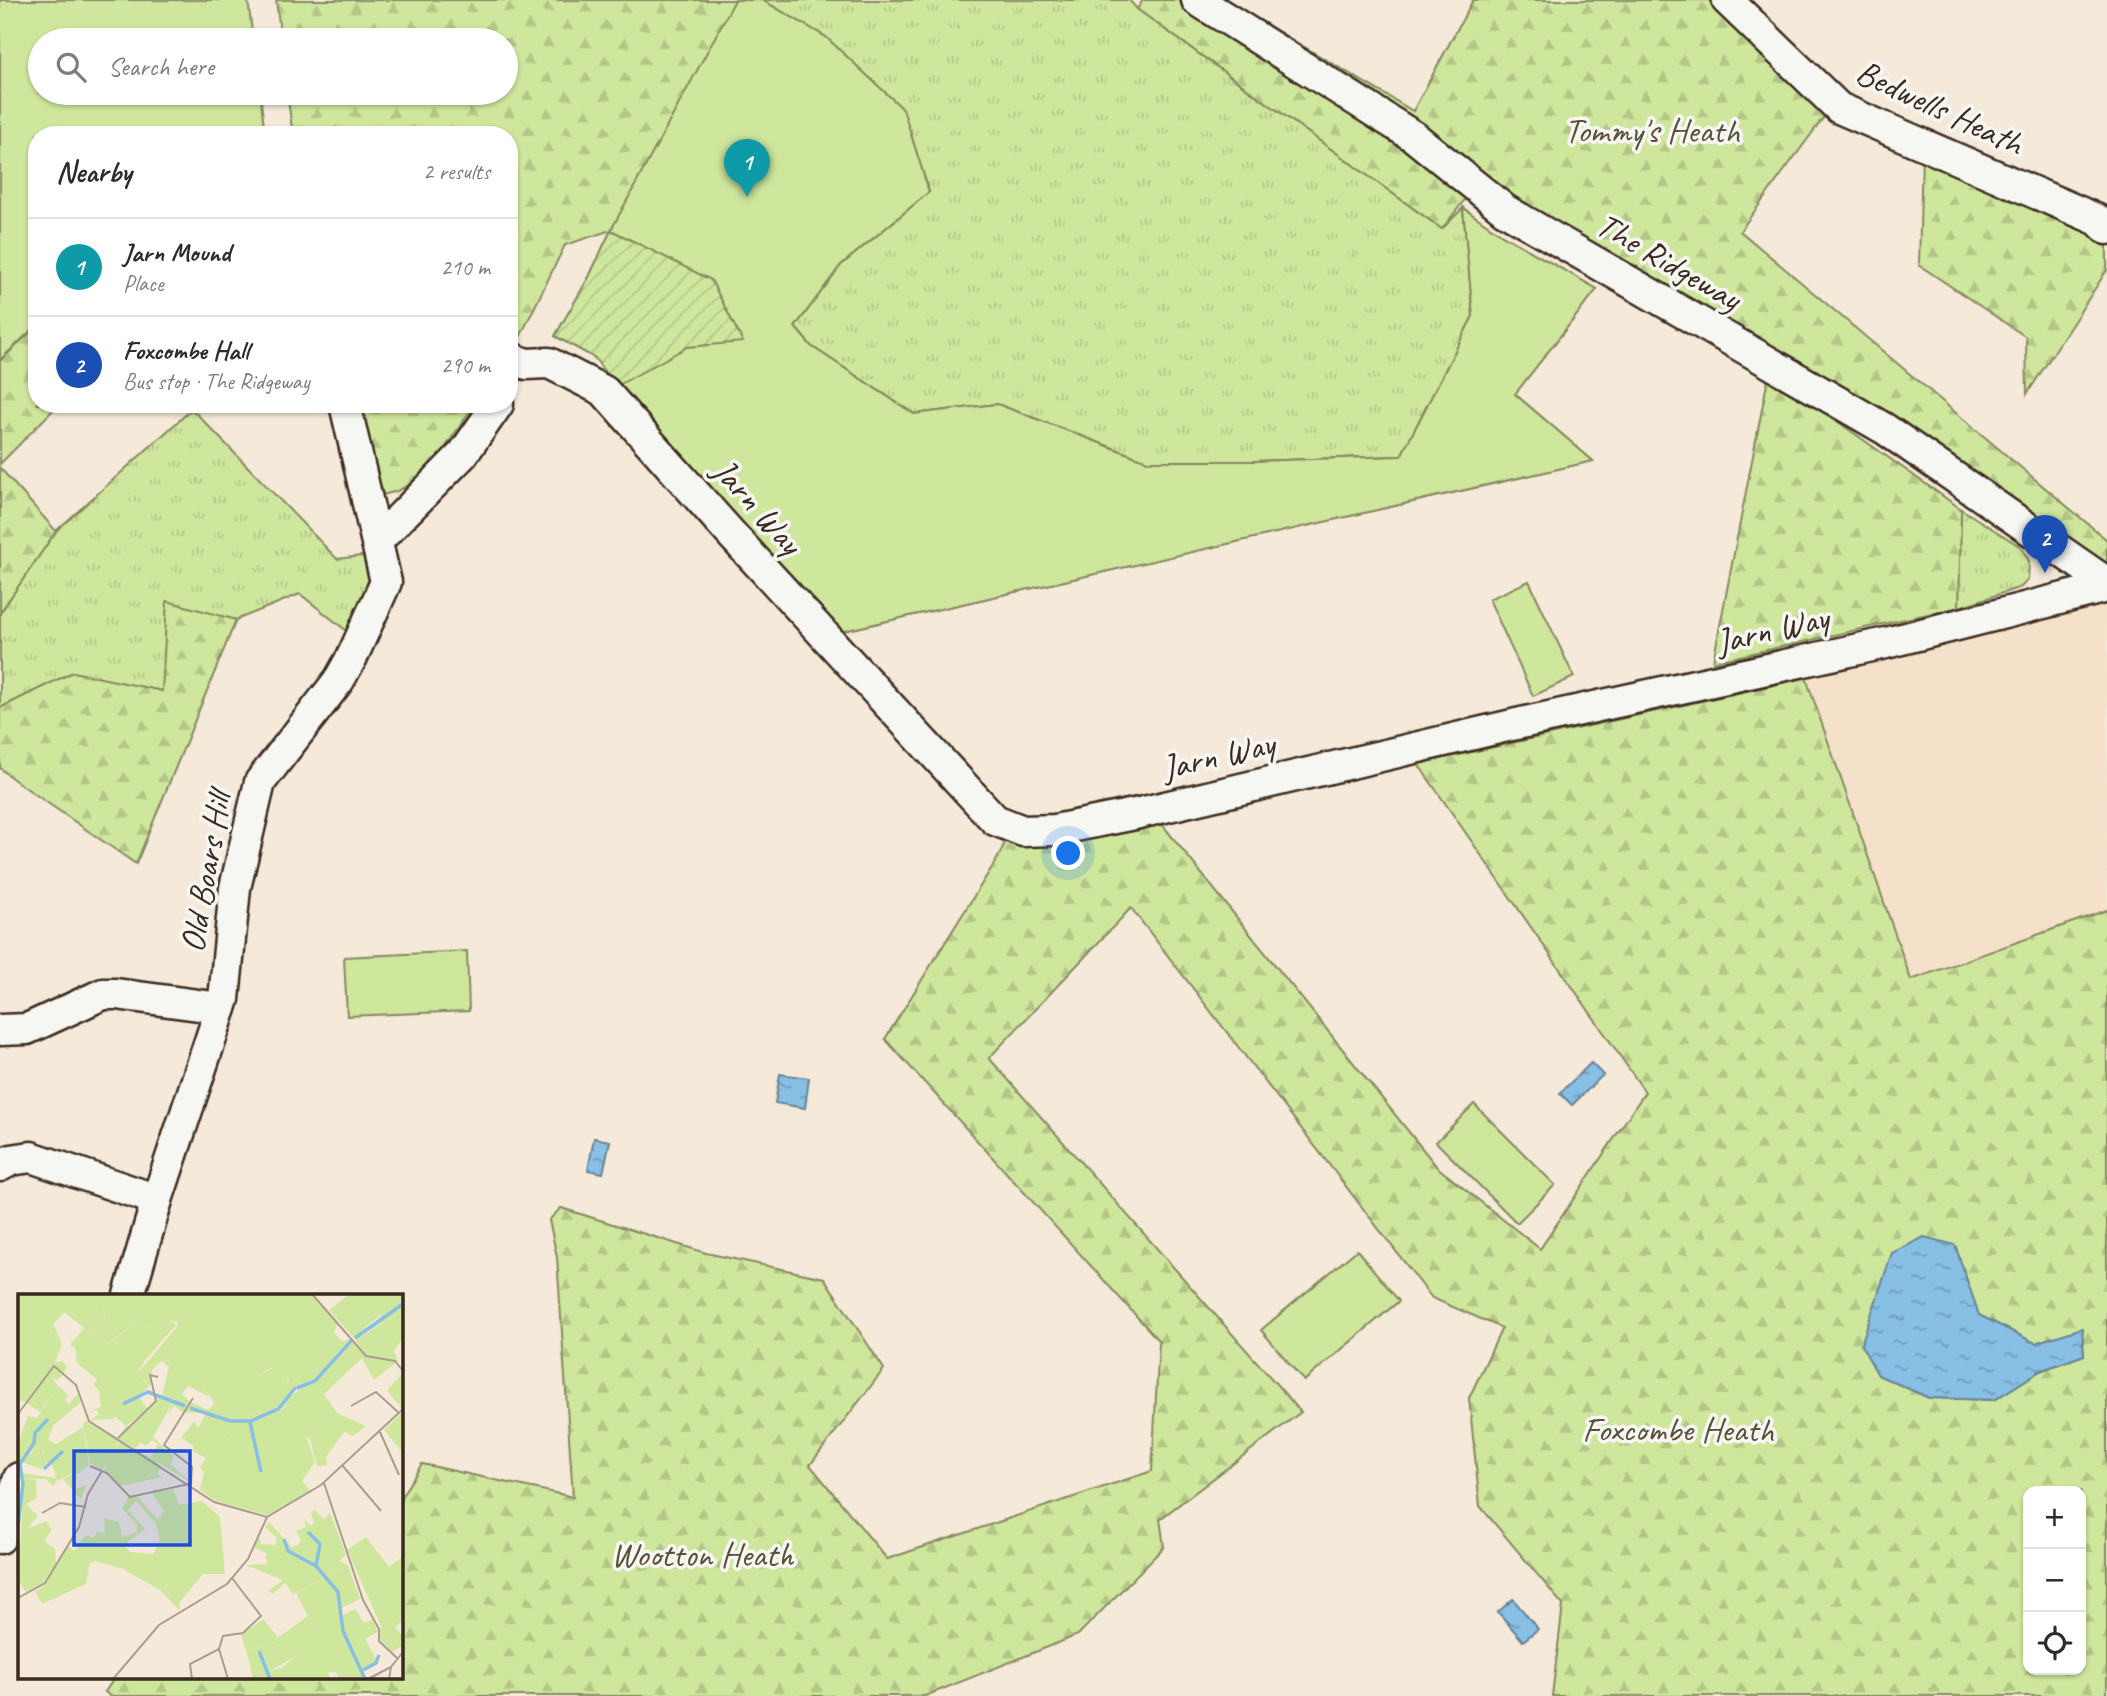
<!DOCTYPE html>
<meta charset="utf-8">
<style>
:root{--surface:#fff;--page:#f7f7f7;--text:#2b2b33;--muted:#7c7c81;--line:#e1e1e2;--accent:#0b8043}
body{margin:0;font-family:Caveat,sans-serif;background:var(--page);color:var(--text)}
.controls{position:absolute;right:21px;bottom:21px;display:grid;overflow:hidden;border-radius:14px;box-shadow:0 2px 5px #0004}
.controls button{width:63px;height:63px;display:grid;place-items:center;padding:0;border:0;border-bottom:2px solid var(--line);background:var(--surface);color:var(--text);font:35px sans-serif}
.you{position:absolute;left:1069px;top:854px;width:24px;height:24px;margin:-18px;border:5px solid #fff;border-radius:50%;background:#1a73e8;box-shadow:0 0 0 10px #1a73e833}
.badge{display:grid;place-items:center;width:46px;height:46px;border-radius:50%;background:var(--accent);color:#fff;font-size:23px;font-weight:700}
.pin{position:absolute;translate:-50% -58px;filter:drop-shadow(0 2px 4px #0008)}
.pin::after{content:'';position:absolute;top:37px;width:24px;height:21px;background:inherit;clip-path:polygon(0 0,100% 0,50% 100%)}
.list{margin:0;padding:0;list-style:none}
h2{display:flex;justify-content:space-between;align-items:center;height:91px;margin:0;padding:0 28px;font-size:30px}
h2 small{font-size:23px;font-weight:400;color:var(--muted)}
.list li{display:grid;grid-template-columns:46px 1fr auto;gap:21px;align-items:center;box-sizing:border-box;height:98px;padding:0 28px;border-top:2px solid var(--line)}
.list b{display:block;font-size:26px;white-space:nowrap}
.list p{margin:0;font-size:23px;white-space:nowrap;color:var(--muted)}
.list em{font-size:23px;font-style:normal;color:var(--muted)}
.icon{flex:none;width:38px;height:38px;fill:none;stroke:currentColor;stroke-width:2;stroke-linecap:round;stroke-linejoin:round}
.map{position:relative;flex:none;width:2107px;height:1696px;overflow:hidden}
.search{position:absolute;background:var(--surface);box-shadow:0 2px 5px #0004;left:28px;top:28px;width:490px;height:77px;display:flex;align-items:center;gap:18px;box-sizing:border-box;padding:0 24px;border-radius:38px;color:var(--muted);font-size:26px}
.panel{position:absolute;background:var(--surface);box-shadow:0 2px 5px #0004;left:28px;top:126px;width:490px;height:287px;border-radius:28px}
.map>svg:first-child{display:block}
</style>
<div class="map">
<svg width="2107" height="1696" viewBox="0 0 2107 1696">
<defs>
<pattern id="grass-tufts" width="24" height="20" patternUnits="userSpaceOnUse" patternTransform="scale(1.75)"><rect width="24" height="20" fill="#cfe79d"/><path d="M3 7l-1-3M5 7V3M7 7l1-3M15 17l-1-3M17 17v-4M19 17l1-3" fill="none" stroke="#b3c687"/></pattern>
<pattern id="forest-firs" width="22" height="20" patternUnits="userSpaceOnUse" patternTransform="scale(1.75)"><rect width="22" height="20" fill="#cfe79d"/><path d="M5 1l3.5 6h-7zM16 11l3.5 6h-7z" fill="#b3c687"/></pattern>
<pattern id="garden-furrows" width="10" height="10" patternUnits="userSpaceOnUse" patternTransform="scale(1.75)"><rect width="10" height="10" fill="#cfe79d"/><path d="M-1 1l2-2M0 10L10 0M9 11l2-2" fill="none" stroke="#b3c687"/></pattern>
<pattern id="water-ripples" width="26" height="14" patternUnits="userSpaceOnUse" patternTransform="scale(1.75)"><rect width="26" height="14" fill="#87bfe5"/><path d="M2 4q2-2 4 0t4 0M15 11q2-2 4 0t4 0" fill="none" stroke="#709bb9"/></pattern>
</defs>
<rect width="100%" height="100%" fill="#f5e9da"/>
<filter id="ink" filterUnits="userSpaceOnUse"><feTurbulence type="fractalNoise" baseFrequency=".0143" numOctaves="2"/><feDisplacementMap in="SourceGraphic" scale="14" xChannelSelector="R" yChannelSelector="G"/><feConvolveMatrix kernelMatrix="1 2 1 2 8 2 1 2 1" color-interpolation-filters="sRGB"/></filter>
<g filter="url(#ink)">
<!-- built -->
<path fill="#f5e0ca" d="M2103,602l4,3v305l-196,70 -105,-302z"/>
<!-- grass -->
<g fill="url(#grass-tufts)" stroke="#85885e" stroke-width="2">
<path d="M762,0h367l8,9 305,220 21,-21 11,108 -73,140 -145,5h-109l-150,-57 -83,10 -103,-68 -16,-19 46,-62 88,-73 -103,-155z"/>
<path d="M192,409l145,150 33,-4 -1,22 -17,58 -52,-41 -64,26 -69,-18 -4,90 -90,-20 -73,36v-95l56,-82z"/>
<path d="M1961,509l60,38 8,14 -1,19 -7,7 -62,20z"/>
</g>
<!-- forest -->
<g fill="url(#forest-firs)" stroke="#85885e" stroke-width="2" fill-rule="evenodd">
<path d="M276,0h486l64,37 77,72 26,83 -88,73 -46,62 16,19 103,68 83,-10 150,57h109l145,-5 72,-140 -10,-108 39,27 95,54 -82,105 78,67 -754,171 -128,-352 -100,-50 -46,15 -45,92 -11,-5v-197h-216l-6,-42h219v-53h-225z"/>
<path d="M1143,0h82l188,111 60,-111h237l116,114 -86,117 367,309v29l-586,-366 -38,-27 -41,53 -305,-220z"/>
<path d="M1922,154l135,56 50,36v24l-80,124 -1,-57 -107,-72z"/>
<path d="M37,326v78h22l-59,60v-103z"/>
<path d="M1769,373l192,136 -2,98 -246,55z"/>
<path d="M358,404h117l-50,73 -28,14 -18,5z"/>
<path d="M0,468l56,63 -56,82z"/>
<path d="M167,601l69,19 -100,244 -123,-85 -13,-11v-60l73,-36 89,19z"/>
<path d="M1806,678l105,302 196,-70v786h-555l11,-91 -83,-99 -11,-108 33,-70 -70,-30 -301,-390 -142,150 312,354 -141,107 4,28 -86,88 -153,61h-815l-5,-4 10,-15h286v-180l21,-33 151,33 -16,-240 -8,-37 12,-12 145,45 118,25 60,91 -74,96 77,94 265,-88 7,-130 -274,-302 114,-183 17,-39 46,-4 75,-17 24,27 276,344 103,82 105,-157 -227,-328zM1955,1245l23,70 57,28 47,-14 2,26 -44,16 -46,29 -65,-2 -51,-23zM2028,1491h53v179h-53z"/>
</g>
<!-- park -->
<g fill="#cfe79d" stroke="#85885e" stroke-width="2">
<path d="M0,0h248l5,40h-213v53h220l5,42h-228v190l-37,35z"/>
<path d="M735,0h27l64,37 77,72 26,83 -88,73 -46,62 16,19 103,68 83,-10 150,57h109l145,-5 72,-140 -10,-108 39,27 95,54 -82,105 78,67 -754,171 -224,-245 -20,-29 -40,-22 34,-59 22,-47z"/>
<path d="M1529,581l45,96 -41,19 -44,-97z"/>
<path d="M467,951l2,60 -122,5 -3,-59z"/>
<path d="M1474,1104l81,81 -38,38 -81,-81z"/>
<path d="M1357,1250l42,51 -95,80 -43,-51z"/>
</g>
<!-- garden -->
<path fill="url(#garden-furrows)" stroke="#85885e" stroke-width="2" d="M611,230l100,50 32,62 -56,5 -72,40 -20,-29 -40,-22 34,-59z"/>
<!-- water -->
<g fill="url(#water-ripples)" stroke="#698395" stroke-width="2">
<path d="M1591,1063l12,12 -31,30 -12,-12z"/>
<path d="M780,1074l29,4 -4,30 -30,-5z"/>
<path d="M594,1138l16,3 -7,32 -15,-3z"/>
<path d="M1924,1237l31,8 24,70 56,28 47,-15 2,27 -44,16 -46,29 -65,-2 -51,-23 -17,-30 31,-92z"/>
<path d="M1513,1599l25,30 -15,12 -25,-29z"/>
</g>
<g fill="none" stroke-linecap="round" stroke-linejoin="round">
<!-- minor casing -->
<g stroke="#3b2a1e" stroke-width="35">
<g id="minor">
<path d="M1197,0l216,136 92,74 380,219 222,154"/>
<path d="M1727,0l112,108 259,112 9,9"/>
<path d="M509,357l17,7 23,-1 55,28 129,145 262,284 28,11 32,-1 80,-16 377,-89 374,-82 221,-56"/>
<path d="M378,540l85,-86 35,-50"/>
<path d="M0,1030l27,-1 76,-35h13l105,14"/>
<path d="M0,1166l11,-6 20,-3 126,43"/>
<path d="M129,1295l28,-95 67,-201 11,-111 25,-106 79,-102 13,-23 34,-75 -41,-178"/>
<path d="M0,1538l19,-60"/>
</g>
</g>
<!-- minor -->
<use href="#minor" stroke="#f6f6f2" stroke-width="30"/>
</g>
</g>
<g text-anchor="middle" stroke-width="7" stroke-linejoin="round" paint-order="stroke">
<!-- street labels -->
<g font-size="35" fill="#3b2a1e" stroke="#f6f6f2">
<text transform="translate(1940 107) rotate(25)" y="12">Bedwells Heath</text>
<text transform="translate(1669 261) rotate(30)" y="12">The Ridgeway</text>
<text transform="translate(758 506) rotate(48)" y="12">Jarn Way</text>
<text transform="translate(1772 629) rotate(-13)" y="12">Jarn Way</text>
<text transform="translate(1218 755) rotate(-13)" y="12">Jarn Way</text>
<text transform="translate(205 872) rotate(-80)" y="12">Old Boars Hill</text>
</g>
<!-- park labels -->
<g font-size="35" fill="#595037" stroke="#f6f6f2">
<text x="1652" y="142">Tommy's Heath</text>
<text x="1678" y="1441">Foxcombe Heath</text>
<text x="702" y="1566">Wootton Heath</text>
</g>
</g>
<!-- overview -->
<g transform="translate(18 1294)">
<rect width="385" height="385" fill="#f5e9da"/>
<path d="M64,0h20l3,23 -16,15 23,15 -2,-4 27,-22 16,9 16,-10 7,5 -53,60 -15,3 -31,-25 -2,-15 -5,-3 14,-17 -20,-16zM164,0h129l27,29 -4,9 7,9 12,-2 -16,14 -23,29 -10,6 13,-7 37,-40 12,16 20,4 -19,-5 -12,-16 48,-29v27l-9,13 4,10 -24,19 -12,-22 -38,36 13,19 -27,26 -4,-3 9,26 -13,19 9,11 -44,23 -51,-14 -12,-8 1,-8 18,-42 10,-8 1,-13h16l47,-19 -14,-1 19,-14 -7,-2 -18,21 -42,12 -15,-6 -18,-30 -15,-6 -12,23 -13,-5 7,-28 -8,-6 -9,9 -2,16 -13,-12 40,-47zM266,70l5,18 -33,-5 9,-6zM332,0h53l-49,44 -25,-28zM384,80l1,34 -1,1 -15,-19zM33,83l7,9 -18,26 -13,-9zM134,99l21,9 -20,35 -25,-10 29,-26zM102,148l34,21 -3,13 -33,-6 -4,-19zM22,150l4,8 -5,5 8,6 -6,6 -19,-7zM6,185l12,1 1,18 -11,6 12,12 -11,13 19,-8 6,9 -8,11 11,8 1,14 -13,20 -17,9 -8,-12zM348,243l23,30 14,-11v64l-8,7 8,9v9l-11,7 -13,-14 2,-12 -34,-76zM61,250l12,13 -5,27 -44,20 -7,-13 7,-3 26,-42 7,5zM330,271l12,34 -19,9v8l14,-7 9,14 9,-4 5,13 -13,7 13,23 -16,9 3,8h-25l-5,-8 -7,2 2,6h-59l-1,-8 12,-3 15,-13 -10,-17 -41,13 -5,-16 22,-16 15,18 5,-3 25,-18 -12,-23zM240,360l5,2 5,23h-15l-4,-18z" fill="#cfe79d" fill-rule="evenodd"/>
<path d="M0,0h64l-29,30 9,20 -7,19 7,-2 5,5 -4,9 -6,5 -6,-3 -23,25 -10,-2zM84,0h80l-2,29 -11,-3 -16,10 -16,-9 -27,21 3,5 -24,-15 16,-14zM385,0v17l-33,19 17,-24zM128,64l-9,16 12,12 -10,11 5,7 -7,7 -8,-6 -16,14 -22,1 8,-6 -2,-4 -9,4 13,-8 -2,-15 -6,-7 5,-5 10,9 8,-9 7,6zM267,70l3,18 -33,-5 20,-10zM168,83l16,6 8,14 -22,-11 -6,8 8,8 18,8 6,-6 6,9 15,6 42,-12 19,-20 -12,15h15l-48,18 -16,1v12l-12,10 -19,50 -4,-3 4,-19 -4,-3 6,-10 -14,-7 2,-5 -13,-8 13,-17 4,7 9,-16 -23,1 -10,-7 -6,8 5,-12 -17,-7 19,5zM40,92l10,9 -3,5 4,4 9,-11 3,9 -28,24 -5,14 8,4 14,-9 -15,36 -3,-7 -12,-4 4,-8 -4,-8 -21,18 -1,-19 10,-27 9,2zM385,118v41l-19,-23zM319,119l29,13 -13,10 -9,-4 -18,25 1,9h-10l-7,-27zM70,126l30,18 8,-12 27,11 21,20 -4,7 21,18 -36,-21 6,6 -4,6 4,4 -41,9 -7,-19 -6,-3 -5,6 -12,-7 -7,-39zM101,145l16,11 5,-8 6,4 6,-6 6,4 -7,13 -15,-5 18,11 -3,13 -33,-6 7,-8 -10,-11zM71,171l-15,12 -1,13 13,-5 -5,14 -18,-20zM4,179l34,5v4l-3,4 -7,-7h-21l-1,24 -4,1zM155,195l6,16 23,-4 18,16 5,57h-22l-23,28 -1,8 -19,-20 -37,-21 -28,-8 -9,5 5,-9 -12,-13 7,-9 7,3 4,-6 8,1 -1,-15 15,4 3,15 15,-5v-7l-15,-17 7,-12 7,-1 22,25 6,-9 -12,-18zM118,207l20,23 4,16 -7,14 -23,-2 -6,-7 21,-16 -17,-19zM297,216l9,10 6,-8 16,43 -7,6 9,4 -55,29 -8,-11 -12,11 -5,-3 15,-11 -38,-15 22,-1 -1,-11 -12,-5 5,-13 2,9 14,1 2,-7 -12,-11 4,-5 23,25 6,-2 3,-6 -5,-8 10,-4 -2,-9 6,8 4,-3 -3,-11zM269,344l11,17 -28,16 -2,8 -5,-23 -14,5 -3,-10z" fill="#cfe79d" fill-rule="evenodd"/>
<path d="M16,0h42v1l-18,23 -23,-11zM65,133l6,38 -32,16 -5,-17 -13,-7zM96,157l9,6 -6,12 7,5 26,2 4,-13 7,4 -4,6 4,4 -41,9 -16,-16z" fill="#cfe79d"/>
<path d="M126,110l4,5 -22,17 -11,-10 14,-11 8,6z" fill="#cfe79d"/>
<path fill="none" stroke="#87bfe5" stroke-width="3.5" d="M337,44l48,-34M279,94l18,-7 37,-41M105,110l25,-12 37,14M172,114l40,13h21l27,-12 18,-22M232,128l11,50M26,175l19,-18M0,232l5,-42 -3,-20 14,-21 1,-10 13,-14M290,238l12,12 -4,22 22,26 5,39 22,48M266,245l4,12 28,15M241,357l11,28M345,376l13,-7 3,-8"/>
<path fill="none" stroke="#ab9d8f" stroke-width="2" d="M294,0l54,62 29,5 8,10M333,112l25,-14 23,21M0,120l36,-48 22,19 13,36 125,81 53,15M362,138l19,43M100,144l38,-37 -6,-26 8,2M324,171l39,46M72,172l17,7 23,24 59,-13M306,189l39,117 16,29v12l18,17M173,190l1,-17 -28,-22 29,-47M24,219l18,-10 26,4M0,304l27,-15 34,-56 9,-33 14,-23M95,385l46,-54 68,-41 21,-25 19,-42 54,-32 82,-76M174,385l-2,-15 29,-15M210,385l-9,-30 4,-13 20,-3 18,-17 -29,-38M350,385l23,-12M371,385l2,-12 12,-15"/>
<path fill="#1d4ed8" fill-opacity="0.15" stroke="#1d4ed8" stroke-width="3.5" d="M56,157h116v94h-116z"/>
<rect width="385" height="385" fill="none" stroke="#3b2a1e" stroke-width="3.5"/>
</g>
</svg>
<div class="controls">
<button>+</button>
<button>−</button>
<button><svg class="icon" aria-label="locate" viewBox="0 0 24 24"><circle cx="12" cy="12" r="6"/><path d="M12 2v4M12 18v4M2 12h4M18 12h4"/></svg></button>
</div>
<div class="you"></div>
<div class="pin badge" style="left:747px;top:197px;background:#0f9aa8">1</div>
<div class="pin badge" style="left:2045px;top:573px;background:#1a4fb4">2</div>
<div class="search"><svg class="icon" aria-label="search" viewBox="0 0 24 24"><circle cx="10" cy="10" r="6"/><path d="M15 15l6 6"/></svg>Search here</div>
<section class="panel">
<h2>Nearby<small>2 results</small></h2>
<ul class="list">
<li><span class="badge" style="background:#0f9aa8">1</span><div><b>Jarn Mound</b><p>Place</p></div><em>210 m</em></li>
<li><span class="badge" style="background:#1a4fb4">2</span><div><b>Foxcombe Hall</b><p>Bus stop · The Ridgeway</p></div><em>290 m</em></li>
</ul>
</section>
</div>
